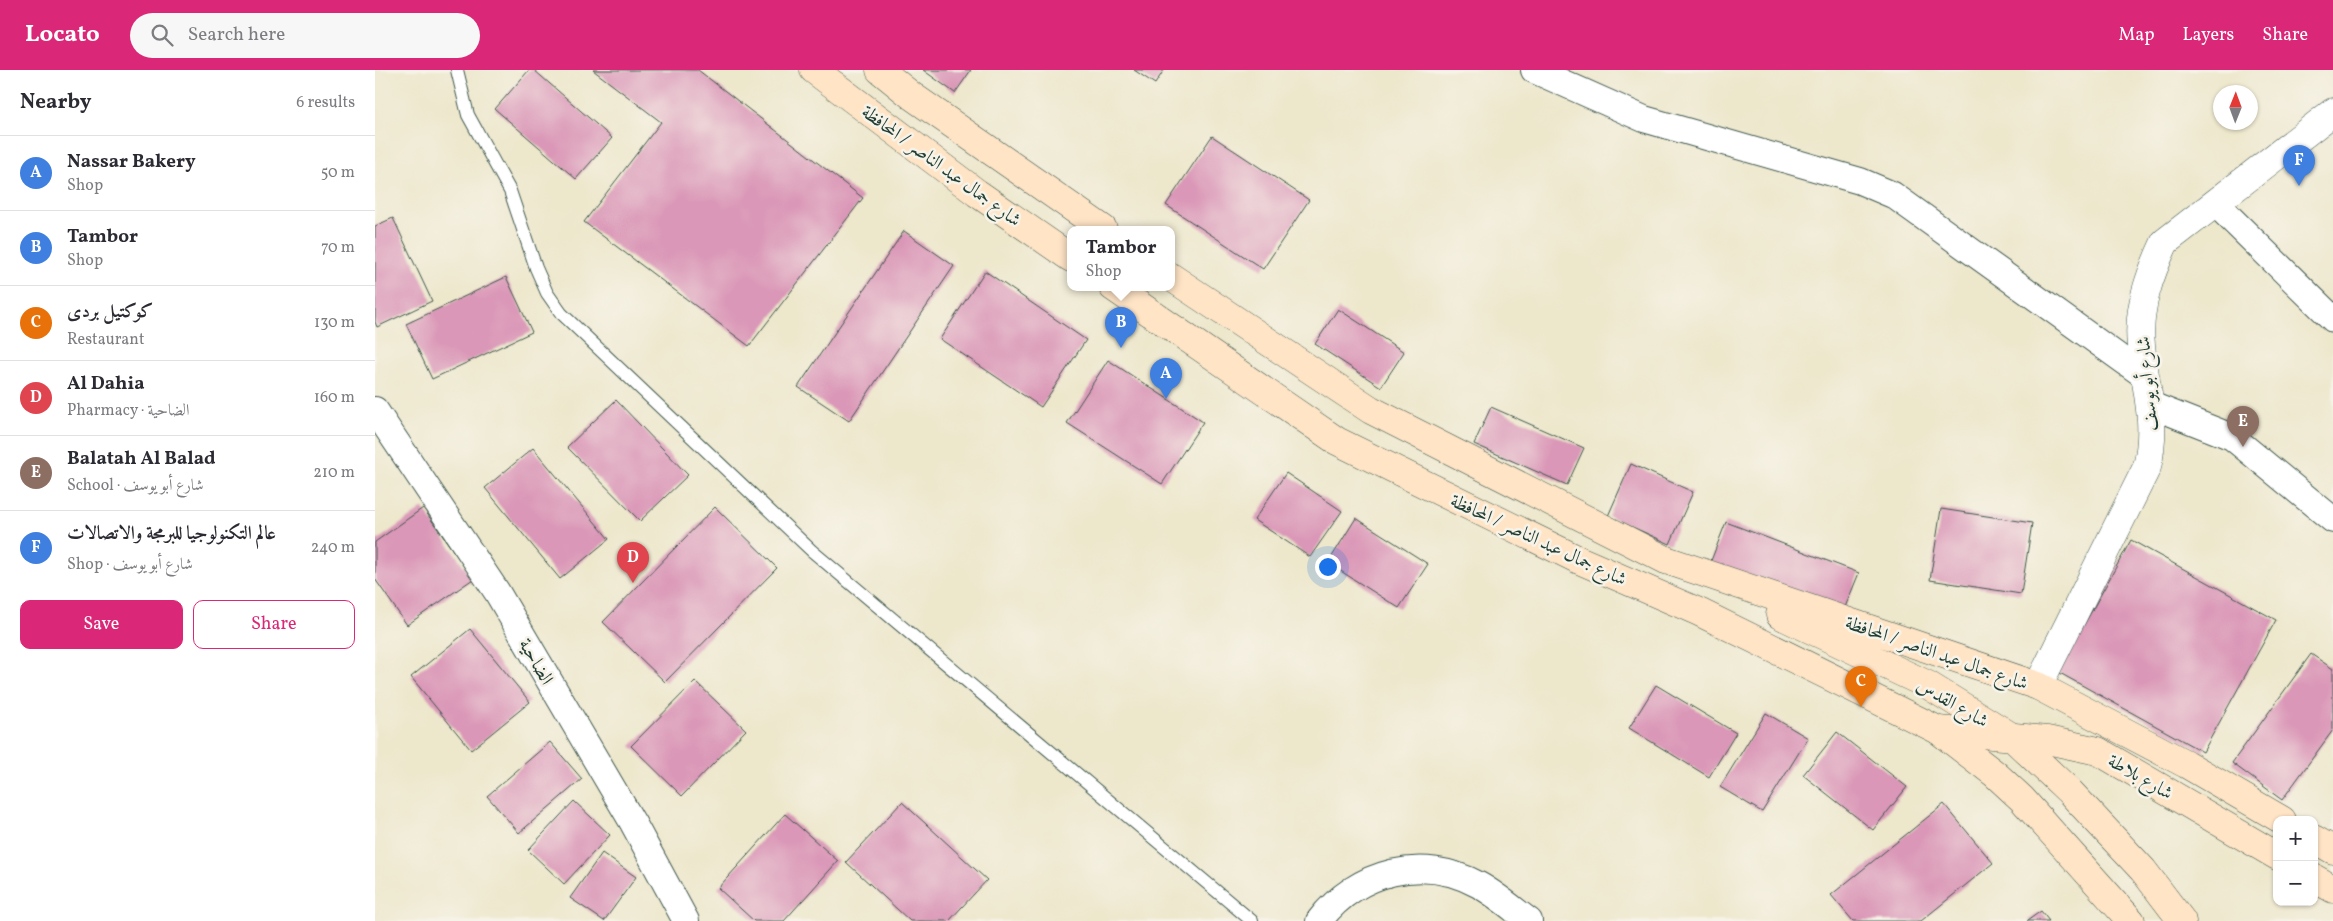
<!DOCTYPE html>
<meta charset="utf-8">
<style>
:root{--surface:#fff;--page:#f7f7f7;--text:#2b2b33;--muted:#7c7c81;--line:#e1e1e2;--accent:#db2777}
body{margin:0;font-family:Vollkorn,Amiri,serif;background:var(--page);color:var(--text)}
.controls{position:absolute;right:15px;bottom:15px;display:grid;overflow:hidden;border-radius:10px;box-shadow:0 1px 4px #0004}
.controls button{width:45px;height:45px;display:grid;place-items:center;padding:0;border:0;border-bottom:1px solid var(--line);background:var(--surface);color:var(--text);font:25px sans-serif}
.compass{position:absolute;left:1838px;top:15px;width:45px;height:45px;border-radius:50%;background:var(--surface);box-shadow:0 1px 4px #0004;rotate:1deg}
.you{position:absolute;left:952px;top:496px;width:18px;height:18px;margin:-12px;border:4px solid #fff;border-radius:50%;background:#1a73e8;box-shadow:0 0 0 8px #1a73e833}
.badge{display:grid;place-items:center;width:32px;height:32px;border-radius:50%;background:var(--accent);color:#fff;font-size:16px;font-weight:700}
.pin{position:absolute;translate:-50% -41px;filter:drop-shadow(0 1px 2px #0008)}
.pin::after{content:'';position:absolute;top:26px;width:18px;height:15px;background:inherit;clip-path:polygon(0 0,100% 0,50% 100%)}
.popup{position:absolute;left:692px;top:156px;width:108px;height:65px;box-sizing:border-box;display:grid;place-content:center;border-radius:10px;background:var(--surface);filter:drop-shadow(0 1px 4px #0005);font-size:16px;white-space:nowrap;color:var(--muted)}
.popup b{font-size:19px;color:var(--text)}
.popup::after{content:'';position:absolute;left:50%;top:100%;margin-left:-10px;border:10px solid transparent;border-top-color:var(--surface)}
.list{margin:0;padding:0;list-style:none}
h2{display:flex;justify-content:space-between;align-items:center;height:65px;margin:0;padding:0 20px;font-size:21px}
h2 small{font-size:16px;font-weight:400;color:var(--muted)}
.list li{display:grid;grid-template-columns:32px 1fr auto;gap:15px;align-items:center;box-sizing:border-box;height:75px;padding:0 20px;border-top:1px solid var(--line)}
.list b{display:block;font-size:19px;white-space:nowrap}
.list p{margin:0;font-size:16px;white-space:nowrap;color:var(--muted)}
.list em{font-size:16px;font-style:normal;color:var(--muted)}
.actions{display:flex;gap:10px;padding:15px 20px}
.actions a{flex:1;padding:11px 0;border:1px solid var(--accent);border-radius:10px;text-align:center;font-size:18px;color:var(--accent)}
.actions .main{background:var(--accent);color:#fff}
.icon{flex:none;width:28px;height:28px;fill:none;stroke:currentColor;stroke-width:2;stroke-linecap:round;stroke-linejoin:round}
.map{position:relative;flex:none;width:1958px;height:851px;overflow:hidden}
header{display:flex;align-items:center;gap:30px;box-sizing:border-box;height:70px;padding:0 25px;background:var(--accent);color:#fff}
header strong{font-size:24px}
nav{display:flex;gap:28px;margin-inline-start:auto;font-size:18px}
.search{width:350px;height:45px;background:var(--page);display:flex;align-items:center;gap:12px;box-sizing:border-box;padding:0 18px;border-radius:28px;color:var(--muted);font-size:19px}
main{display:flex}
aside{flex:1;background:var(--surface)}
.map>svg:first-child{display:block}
</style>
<header>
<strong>Locato</strong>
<div class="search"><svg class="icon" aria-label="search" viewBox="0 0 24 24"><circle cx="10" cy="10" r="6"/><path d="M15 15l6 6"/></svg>Search here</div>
<nav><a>Map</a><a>Layers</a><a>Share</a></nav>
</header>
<main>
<aside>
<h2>Nearby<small>6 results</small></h2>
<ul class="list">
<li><span class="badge" style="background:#3f7fe0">A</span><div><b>Nassar Bakery</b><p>Shop</p></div><em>50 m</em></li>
<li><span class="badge" style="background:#3f7fe0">B</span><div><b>Tambor</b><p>Shop</p></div><em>70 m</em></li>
<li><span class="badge" style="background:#e8710a">C</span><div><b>كوكتيل بردى</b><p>Restaurant</p></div><em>130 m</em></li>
<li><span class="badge" style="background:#e0444e">D</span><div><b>Al Dahia</b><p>Pharmacy · الضاحية</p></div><em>160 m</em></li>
<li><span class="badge" style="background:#8d6e63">E</span><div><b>Balatah Al Balad</b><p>School · شارع أبو يوسف</p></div><em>210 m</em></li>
<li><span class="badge" style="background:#3f7fe0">F</span><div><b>عالم التكنولوجيا للبرمجة والاتصالات</b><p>Shop · شارع أبو يوسف</p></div><em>240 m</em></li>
</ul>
<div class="actions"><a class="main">Save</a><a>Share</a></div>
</aside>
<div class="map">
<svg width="1958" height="851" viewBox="0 0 1958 851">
<rect width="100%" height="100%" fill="#f7f3e8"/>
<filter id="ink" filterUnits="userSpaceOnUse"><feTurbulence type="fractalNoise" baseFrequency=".02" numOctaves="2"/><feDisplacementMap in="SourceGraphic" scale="10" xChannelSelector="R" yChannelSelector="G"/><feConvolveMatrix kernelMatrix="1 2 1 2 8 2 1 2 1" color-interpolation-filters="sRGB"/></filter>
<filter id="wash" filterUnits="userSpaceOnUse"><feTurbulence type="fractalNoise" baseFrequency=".0096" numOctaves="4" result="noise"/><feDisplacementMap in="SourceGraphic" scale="20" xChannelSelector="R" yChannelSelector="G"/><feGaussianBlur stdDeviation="1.12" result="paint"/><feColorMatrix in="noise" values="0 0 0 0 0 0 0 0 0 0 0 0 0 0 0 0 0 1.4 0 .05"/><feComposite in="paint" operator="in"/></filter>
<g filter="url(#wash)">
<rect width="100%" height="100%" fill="#ede7cc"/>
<g id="blocks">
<!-- building -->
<g fill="#da97b7">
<path d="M154,0h5l78,68 -36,41 -81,-70z"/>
<path d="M218,0h105l165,128 -114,148 -165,-124 77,-100z"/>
<path d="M548,0h48l-16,23z"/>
<path d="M759,0h30l-9,14z"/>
<path d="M837,66l97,64 -46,69 -97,-64z"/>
<path d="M18,148l39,83 -55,26 -2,-5v-96z"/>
<path d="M529,161l50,35 -105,155 -51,-34z"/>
<path d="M610,201l101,69 -45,67 -101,-68z"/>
<path d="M131,207l26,55 -100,47 -26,-55z"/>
<path d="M963,239l66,43 -23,35 -66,-43z"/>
<path d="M733,290l95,62 -41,62 -95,-61z"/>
<path d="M241,330l72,75 -48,46 -73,-74z"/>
<path d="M1116,337l93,41 -17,37 -93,-41z"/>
<path d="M158,378l76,91 -49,40 -75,-91z"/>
<path d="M1256,394l62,28 -23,52 -62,-28z"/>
<path d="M911,403l56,38 -32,46 -56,-37z"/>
<path d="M340,437l62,61 -112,114 -62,-60z"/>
<path d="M48,438l50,71 -66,46 -32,-46v-37z"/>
<path d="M1566,439l91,14 -11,71 -91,-14z"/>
<path d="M981,448l72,46 -29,44 -71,-45z"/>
<path d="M1351,452l133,51 -18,44 -132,-51z"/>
<path d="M1756,470l145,80 -73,132 -145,-80z"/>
<path d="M95,559l60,73 -59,48 -60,-73z"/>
<path d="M1936,584l22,15v61l-51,70 -50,-37z"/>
<path d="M320,611l51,49 -64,66 -51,-50z"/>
<path d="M1281,615l80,48 -27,44 -80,-49z"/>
<path d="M1391,643l42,25 -46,74 -42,-25z"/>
<path d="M1462,662l70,55 -34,43 -70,-55z"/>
<path d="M175,672l32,37 -63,54 -32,-37z"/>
<path d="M199,731l36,34 -46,49 -36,-34z"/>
<path d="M527,732l85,78 -38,41h-39l-64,-59z"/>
<path d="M1569,734l49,59 -72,58h-68l-22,-26z"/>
<path d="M410,744l53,47 -54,60h-30l-36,-33z"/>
<path d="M227,783l34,24 -32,44 -34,-23z"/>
<path d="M1666,841l8,10h-22z"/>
</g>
</g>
</g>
<g filter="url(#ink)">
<use href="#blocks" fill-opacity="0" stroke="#3e564b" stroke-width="1"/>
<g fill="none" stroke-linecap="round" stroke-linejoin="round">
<!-- service casing -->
<g stroke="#3e564b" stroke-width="14">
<path id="service" d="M82,0l11,45 42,76 26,77 11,25 14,20 251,238 440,370"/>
</g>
<!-- minor casing -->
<g stroke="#3e564b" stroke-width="28">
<g id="minor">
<path d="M1159,0l110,49 216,62 33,14 252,181"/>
<path d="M1840,133l118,116"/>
<path d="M1776,335l81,32 101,83"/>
<path d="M0,340l122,182 136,231 53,98"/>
<path d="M944,851c38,-50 104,-67 160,-36 18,10 34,24 50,36"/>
</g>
</g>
<!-- tertiary casing -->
<g stroke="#3e564b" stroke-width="29">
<path id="tertiary" d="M1663,616l109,-219c11,-47 -2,-77 -6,-122 -4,-36 9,-71 24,-103l168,-130"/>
</g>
<!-- secondary casing -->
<g stroke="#3e564b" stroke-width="29">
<g id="secondary">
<path d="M439,0l163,123 94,65"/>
<path d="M505,0l32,26 191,133"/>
<path d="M796,207l200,133 295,150 372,126 148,78 96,56"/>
<path d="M738,217l224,154 242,119 120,52 239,118 109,10 51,11 179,105"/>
<path d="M1405,545l148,70 84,52 58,55 73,78 39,51"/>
<path d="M1563,660l57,44 27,25 109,122"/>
<path d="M1939,769l19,11"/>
<path d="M1939,808l19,11"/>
</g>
</g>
<!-- service -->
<use href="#service" stroke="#fff" stroke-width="12"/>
<!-- minor -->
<use href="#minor" stroke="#fff" stroke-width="26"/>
<!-- tertiary -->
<use href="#tertiary" stroke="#fff" stroke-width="28"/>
<!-- secondary -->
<use href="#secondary" stroke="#ffe4c6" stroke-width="28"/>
</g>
</g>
<g text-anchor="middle" stroke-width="5" stroke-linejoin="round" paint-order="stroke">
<!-- street labels -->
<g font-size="19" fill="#1f3d34" stroke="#f7f3e8">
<text transform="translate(567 95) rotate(36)" y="7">شارع جمال عبد الناصر / المحافظة</text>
<text transform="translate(1771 314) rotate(-95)" y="7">شارع أبو يوسف</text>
<text transform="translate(1164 469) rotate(25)" y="7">شارع جمال عبد الناصر / المحافظة</text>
<text transform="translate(1562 582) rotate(19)" y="7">شارع جمال عبد الناصر / المحافظة</text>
<text transform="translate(162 591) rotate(60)" y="7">الضاحية</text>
<text transform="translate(1578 632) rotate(30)" y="7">شارع القدس</text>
<text transform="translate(1766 706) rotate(30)" y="7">شارع بلاطة</text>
</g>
</g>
</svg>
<div class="controls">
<button>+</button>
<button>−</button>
</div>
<svg class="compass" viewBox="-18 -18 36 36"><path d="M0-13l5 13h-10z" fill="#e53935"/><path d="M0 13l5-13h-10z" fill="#7c7c81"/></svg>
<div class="you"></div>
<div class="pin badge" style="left:791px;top:329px;background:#3f7fe0">A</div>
<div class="pin badge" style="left:746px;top:278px;background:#3f7fe0">B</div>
<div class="popup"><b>Tambor</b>Shop</div>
<div class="pin badge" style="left:1486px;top:637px;background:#e8710a">C</div>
<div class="pin badge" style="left:258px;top:513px;background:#e0444e">D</div>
<div class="pin badge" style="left:1868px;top:377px;background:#8d6e63">E</div>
<div class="pin badge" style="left:1924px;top:116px;background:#3f7fe0">F</div>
</div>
</main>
